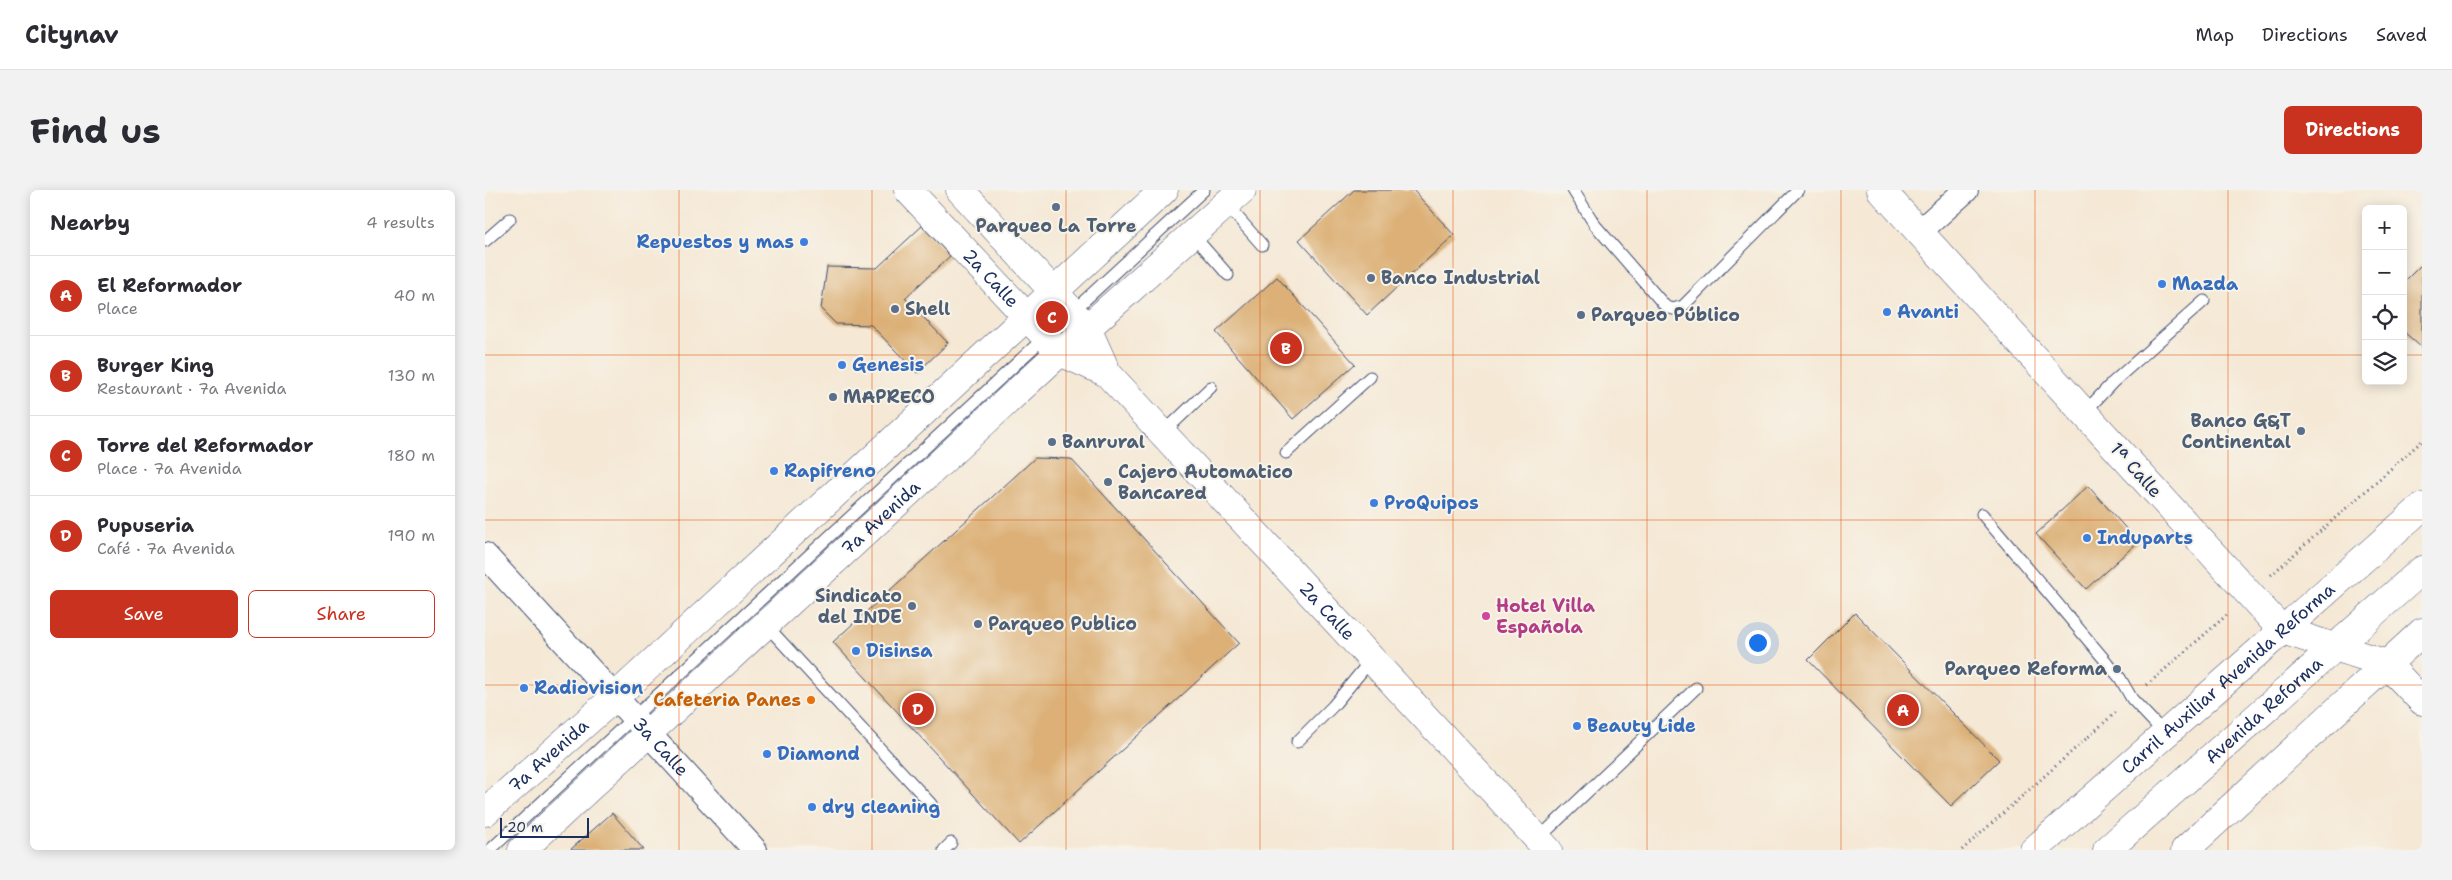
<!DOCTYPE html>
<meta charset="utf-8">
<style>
:root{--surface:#fff;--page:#f2f2f3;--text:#2b2b33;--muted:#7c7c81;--line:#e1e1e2;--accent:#c8321e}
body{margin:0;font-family:"Shantell Sans",sans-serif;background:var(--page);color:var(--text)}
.controls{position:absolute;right:15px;top:15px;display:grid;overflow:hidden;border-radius:8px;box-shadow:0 2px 12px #0003}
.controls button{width:45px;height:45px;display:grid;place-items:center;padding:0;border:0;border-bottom:1px solid var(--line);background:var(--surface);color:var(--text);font:25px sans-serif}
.scale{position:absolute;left:15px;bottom:12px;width:89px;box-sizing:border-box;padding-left:5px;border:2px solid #1b2f5e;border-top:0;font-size:14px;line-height:18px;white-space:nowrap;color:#1b2f5e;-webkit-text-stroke:4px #f7f3e8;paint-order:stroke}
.you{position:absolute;left:1272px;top:452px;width:18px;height:18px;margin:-12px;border:4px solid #fff;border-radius:50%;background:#1a73e8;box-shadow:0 0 0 8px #1a73e833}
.badge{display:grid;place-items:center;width:32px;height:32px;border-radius:50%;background:var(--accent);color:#fff;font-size:16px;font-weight:700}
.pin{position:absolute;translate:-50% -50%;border:2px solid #fff;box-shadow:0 1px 5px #0006}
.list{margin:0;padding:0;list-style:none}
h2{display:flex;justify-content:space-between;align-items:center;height:65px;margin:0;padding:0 20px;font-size:21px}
h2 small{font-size:16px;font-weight:400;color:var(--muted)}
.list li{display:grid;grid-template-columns:32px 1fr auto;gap:15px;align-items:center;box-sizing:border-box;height:80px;padding:0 20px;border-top:1px solid var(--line)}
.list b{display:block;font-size:19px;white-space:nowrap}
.list p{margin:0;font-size:16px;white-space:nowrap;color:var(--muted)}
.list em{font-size:16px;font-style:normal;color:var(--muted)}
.actions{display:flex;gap:10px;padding:15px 20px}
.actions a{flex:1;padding:11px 0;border:1px solid var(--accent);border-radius:8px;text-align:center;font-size:18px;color:var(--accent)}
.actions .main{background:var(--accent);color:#fff}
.icon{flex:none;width:28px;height:28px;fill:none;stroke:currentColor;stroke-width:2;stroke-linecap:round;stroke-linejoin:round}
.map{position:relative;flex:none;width:1937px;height:660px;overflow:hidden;border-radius:8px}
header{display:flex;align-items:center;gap:30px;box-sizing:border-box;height:70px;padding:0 25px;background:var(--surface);border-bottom:1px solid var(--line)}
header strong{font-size:24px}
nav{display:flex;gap:28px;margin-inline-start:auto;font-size:18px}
.intro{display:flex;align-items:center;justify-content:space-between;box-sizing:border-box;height:120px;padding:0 30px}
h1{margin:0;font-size:35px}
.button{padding:12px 22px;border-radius:8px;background:var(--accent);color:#fff;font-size:18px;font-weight:700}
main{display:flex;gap:30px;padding:0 30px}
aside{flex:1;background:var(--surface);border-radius:8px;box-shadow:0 2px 12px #0003}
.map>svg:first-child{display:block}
</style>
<header>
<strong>Citynav</strong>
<nav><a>Map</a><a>Directions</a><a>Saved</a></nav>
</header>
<div class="intro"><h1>Find us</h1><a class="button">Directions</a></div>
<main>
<aside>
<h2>Nearby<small>4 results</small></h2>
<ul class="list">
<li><span class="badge">A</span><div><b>El Reformador</b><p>Place</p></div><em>40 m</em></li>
<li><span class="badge">B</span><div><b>Burger King</b><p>Restaurant · 7a Avenida</p></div><em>130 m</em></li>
<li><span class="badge">C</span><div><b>Torre del Reformador</b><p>Place · 7a Avenida</p></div><em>180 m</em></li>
<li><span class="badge">D</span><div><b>Pupuseria</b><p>Café · 7a Avenida</p></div><em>190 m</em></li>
</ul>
<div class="actions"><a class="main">Save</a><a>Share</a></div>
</aside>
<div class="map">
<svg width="1937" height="660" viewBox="0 0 1937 660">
<rect width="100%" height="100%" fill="#f7f3e8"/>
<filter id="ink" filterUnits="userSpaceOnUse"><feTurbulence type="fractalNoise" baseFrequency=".02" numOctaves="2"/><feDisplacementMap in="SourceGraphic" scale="10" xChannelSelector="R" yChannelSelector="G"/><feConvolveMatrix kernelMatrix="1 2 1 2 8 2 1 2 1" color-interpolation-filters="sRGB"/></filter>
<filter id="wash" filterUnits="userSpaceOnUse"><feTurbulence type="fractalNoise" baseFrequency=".0096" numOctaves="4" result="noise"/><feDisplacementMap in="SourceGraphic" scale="20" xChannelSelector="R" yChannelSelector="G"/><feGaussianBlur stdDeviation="1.12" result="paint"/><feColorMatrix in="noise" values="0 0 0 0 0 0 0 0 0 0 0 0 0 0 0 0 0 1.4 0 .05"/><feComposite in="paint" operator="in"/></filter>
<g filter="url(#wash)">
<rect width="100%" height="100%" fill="#f5e8d5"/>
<g id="blocks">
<!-- building -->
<g fill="#dcb077">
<path d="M869,0h59l41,45 -87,80 -68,-75z"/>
<path d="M437,36l28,30 -45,42 43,45 -31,30 -46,-48 -35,-1 -15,-15 6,-42 50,1z"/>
<path d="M1937,74v84l-19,-17v-48z"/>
<path d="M792,87l78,87 -62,55 -77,-87z"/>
<path d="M550,268l36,1 168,184 -220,201 -186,-202z"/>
<path d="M1603,296l50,56 -52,47 -50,-55z"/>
<path d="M1370,423l144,147 -48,46 -143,-146z"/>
<path d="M127,623l32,37h-74z"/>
</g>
</g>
</g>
<g filter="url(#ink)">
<use href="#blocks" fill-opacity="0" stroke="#3c4b70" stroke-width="1"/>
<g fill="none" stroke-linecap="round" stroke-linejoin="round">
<!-- lane casing -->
<g stroke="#3c4b70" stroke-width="13">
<g id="lane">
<path d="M1088,0l22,35 71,82 7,2 10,-3 115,-116"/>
<path d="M741,14l36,41"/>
<path d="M708,45l35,40"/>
<path d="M0,51l25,-22"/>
<path d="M1599,223l28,-30 92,-82"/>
<path d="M677,244l49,-47"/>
<path d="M801,263l84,-76"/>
<path d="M1497,324l138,164 12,21 33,35"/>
<path d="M281,435l165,179"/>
<path d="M812,552l36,-36 38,-46"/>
<path d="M1053,649l158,-151"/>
<path d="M5,660l714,-660"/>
<path d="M459,660l7,-7"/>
</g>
</g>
<!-- street casing -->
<g stroke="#3c4b70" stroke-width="26">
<g id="street">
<path d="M1434,42l47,-42"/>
<path id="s1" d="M0,365l270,295"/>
</g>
</g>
<!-- secondary casing -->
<g stroke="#3c4b70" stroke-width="29">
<g id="secondary">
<path id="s2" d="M423,0l152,162 47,21"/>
<path id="s3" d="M475,0l127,138 20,45 441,477"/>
<path d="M1396,0l401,440"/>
<path id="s4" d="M1549,660l388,-343"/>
</g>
</g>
<!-- primary casing -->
<g stroke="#3c4b70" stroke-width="29">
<g id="primary">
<path d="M1797,440l105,34 35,37"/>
<path id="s5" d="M0,622l130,-115 549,-507"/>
<path id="s6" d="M37,660l538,-498 182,-162"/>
<path id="s7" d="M1622,660l315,-280"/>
<path d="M1700,660l237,-218"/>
</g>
</g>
<!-- path -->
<g stroke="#3c4b70" stroke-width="3" stroke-dasharray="1 4" stroke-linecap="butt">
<path d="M1786,385l151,-134"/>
<path d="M1662,495l82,-72"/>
<path d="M1477,660l154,-138"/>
</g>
<!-- lane -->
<use href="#lane" stroke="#fff" stroke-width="11"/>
<!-- street -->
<use href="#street" stroke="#fff" stroke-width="24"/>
<!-- secondary -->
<use href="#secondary" stroke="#fff" stroke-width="28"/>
<!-- primary -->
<use href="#primary" stroke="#fff" stroke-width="28"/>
</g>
</g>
<!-- grid -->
<path fill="none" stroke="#de5710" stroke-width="1" stroke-opacity="0.55" d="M194,0v660M387,0v660M581,0v660M775,0v660M968,0v660M1162,0v660M1356,0v660M1550,0v660M1743,0v660M0,165h1881M1918,165h19M0,330h1937M0,495h1937"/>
<!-- markers -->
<g fill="#5c6f8a" stroke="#f7f3e8" stroke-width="2">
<circle cx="571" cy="17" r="5"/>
<circle cx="886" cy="88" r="5"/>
<circle cx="410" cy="119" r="5"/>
<circle cx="1096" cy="125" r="5"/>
<circle cx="348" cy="207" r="5"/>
<circle cx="1816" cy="241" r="5"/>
<circle cx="567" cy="252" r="5"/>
<circle cx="623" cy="292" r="5"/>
<circle cx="427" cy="416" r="5"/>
<circle cx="493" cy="434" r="5"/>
<circle cx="1632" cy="479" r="5"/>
</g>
<g fill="#3f7fe0" stroke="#f7f3e8" stroke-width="2">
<circle cx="319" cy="52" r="5"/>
<circle cx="1677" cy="94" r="5"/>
<circle cx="1402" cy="122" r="5"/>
<circle cx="357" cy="175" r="5"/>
<circle cx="289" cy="281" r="5"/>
<circle cx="889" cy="313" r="5"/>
<circle cx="1602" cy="348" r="5"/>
<circle cx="371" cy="461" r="5"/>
<circle cx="39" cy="498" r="5"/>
<circle cx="1092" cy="536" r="5"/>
<circle cx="282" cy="564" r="5"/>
<circle cx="327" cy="617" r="5"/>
</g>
<circle fill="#d1479c" stroke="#f7f3e8" stroke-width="2" cx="1001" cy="426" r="5"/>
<circle fill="#e8710a" stroke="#f7f3e8" stroke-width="2" cx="326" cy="510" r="5"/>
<g text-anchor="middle" stroke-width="4" stroke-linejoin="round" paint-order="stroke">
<!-- service labels -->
<g font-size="18" font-weight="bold" fill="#4e5e75" stroke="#f7f3e8" text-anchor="start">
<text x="571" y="42" text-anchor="middle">Parqueo La Torre</text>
<text x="896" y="94">Banco Industrial</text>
<text x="420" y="125">Shell</text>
<text x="1106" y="131">Parqueo Público</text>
<text x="358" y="213">MAPRECO</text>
<text x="1806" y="237" text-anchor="end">Banco G&amp;T<tspan x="1806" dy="21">Continental</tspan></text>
<text x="577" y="258">Banrural</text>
<text x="633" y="288">Cajero Automatico<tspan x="633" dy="21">Bancared</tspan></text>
<text x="417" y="412" text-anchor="end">Sindicato<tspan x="417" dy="21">del INDE</tspan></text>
<text x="503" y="440">Parqueo Publico</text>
<text x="1622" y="485" text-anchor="end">Parqueo Reforma</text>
</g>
<!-- shop labels -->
<g font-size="18" font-weight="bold" fill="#366cbe" stroke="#f7f3e8" text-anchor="start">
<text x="309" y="58" text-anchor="end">Repuestos y mas</text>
<text x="1687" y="100">Mazda</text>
<text x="1412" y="128">Avanti</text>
<text x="367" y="181">Genesis</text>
<text x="299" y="287">Rapifreno</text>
<text x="899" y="319">ProQuipos</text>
<text x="1612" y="354">Induparts</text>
<text x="381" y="467">Disinsa</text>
<text x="49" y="504">Radiovision</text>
<text x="1102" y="542">Beauty Lide</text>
<text x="292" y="570">Diamond</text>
<text x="337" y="623">dry cleaning</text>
</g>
<!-- street labels -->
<g font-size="18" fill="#1b2f5e" stroke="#f7f3e8">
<text dy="6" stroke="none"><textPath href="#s2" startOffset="121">2a Calle</textPath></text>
<text transform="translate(1651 280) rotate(48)" y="6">1ª Calle</text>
<text dy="6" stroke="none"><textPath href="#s6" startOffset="489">7a Avenida</textPath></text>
<text dy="6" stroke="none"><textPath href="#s3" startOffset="561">2a Calle</textPath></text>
<text dy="6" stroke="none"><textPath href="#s4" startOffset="259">Carril Auxiliar Avenida Reforma</textPath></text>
<text dy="6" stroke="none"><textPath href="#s7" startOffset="210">Avenida Reforma</textPath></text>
<text dy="6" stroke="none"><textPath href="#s1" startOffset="260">3a Calle</textPath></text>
<text dy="6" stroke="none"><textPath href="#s5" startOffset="85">7a Avenida</textPath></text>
</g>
<!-- hotel labels -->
<g font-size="18" font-weight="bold" fill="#b23c85" stroke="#f7f3e8" text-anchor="start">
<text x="1011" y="422">Hotel Villa<tspan x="1011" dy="21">Española</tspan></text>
</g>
<!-- food labels -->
<g font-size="18" font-weight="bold" fill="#c56008" stroke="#f7f3e8" text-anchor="end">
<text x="316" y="516">Cafeteria Panes</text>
</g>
</g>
</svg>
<div class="controls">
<button>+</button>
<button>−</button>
<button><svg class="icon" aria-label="locate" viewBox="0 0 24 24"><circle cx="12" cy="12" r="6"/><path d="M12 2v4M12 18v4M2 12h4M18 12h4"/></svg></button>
<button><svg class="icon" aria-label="layers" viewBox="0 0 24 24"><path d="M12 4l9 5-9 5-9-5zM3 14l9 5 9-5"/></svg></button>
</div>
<div class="scale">20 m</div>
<div class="you"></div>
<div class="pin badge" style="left:1418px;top:520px">A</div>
<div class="pin badge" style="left:801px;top:158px">B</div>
<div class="pin badge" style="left:567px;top:127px">C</div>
<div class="pin badge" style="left:433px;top:519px">D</div>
</div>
</main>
